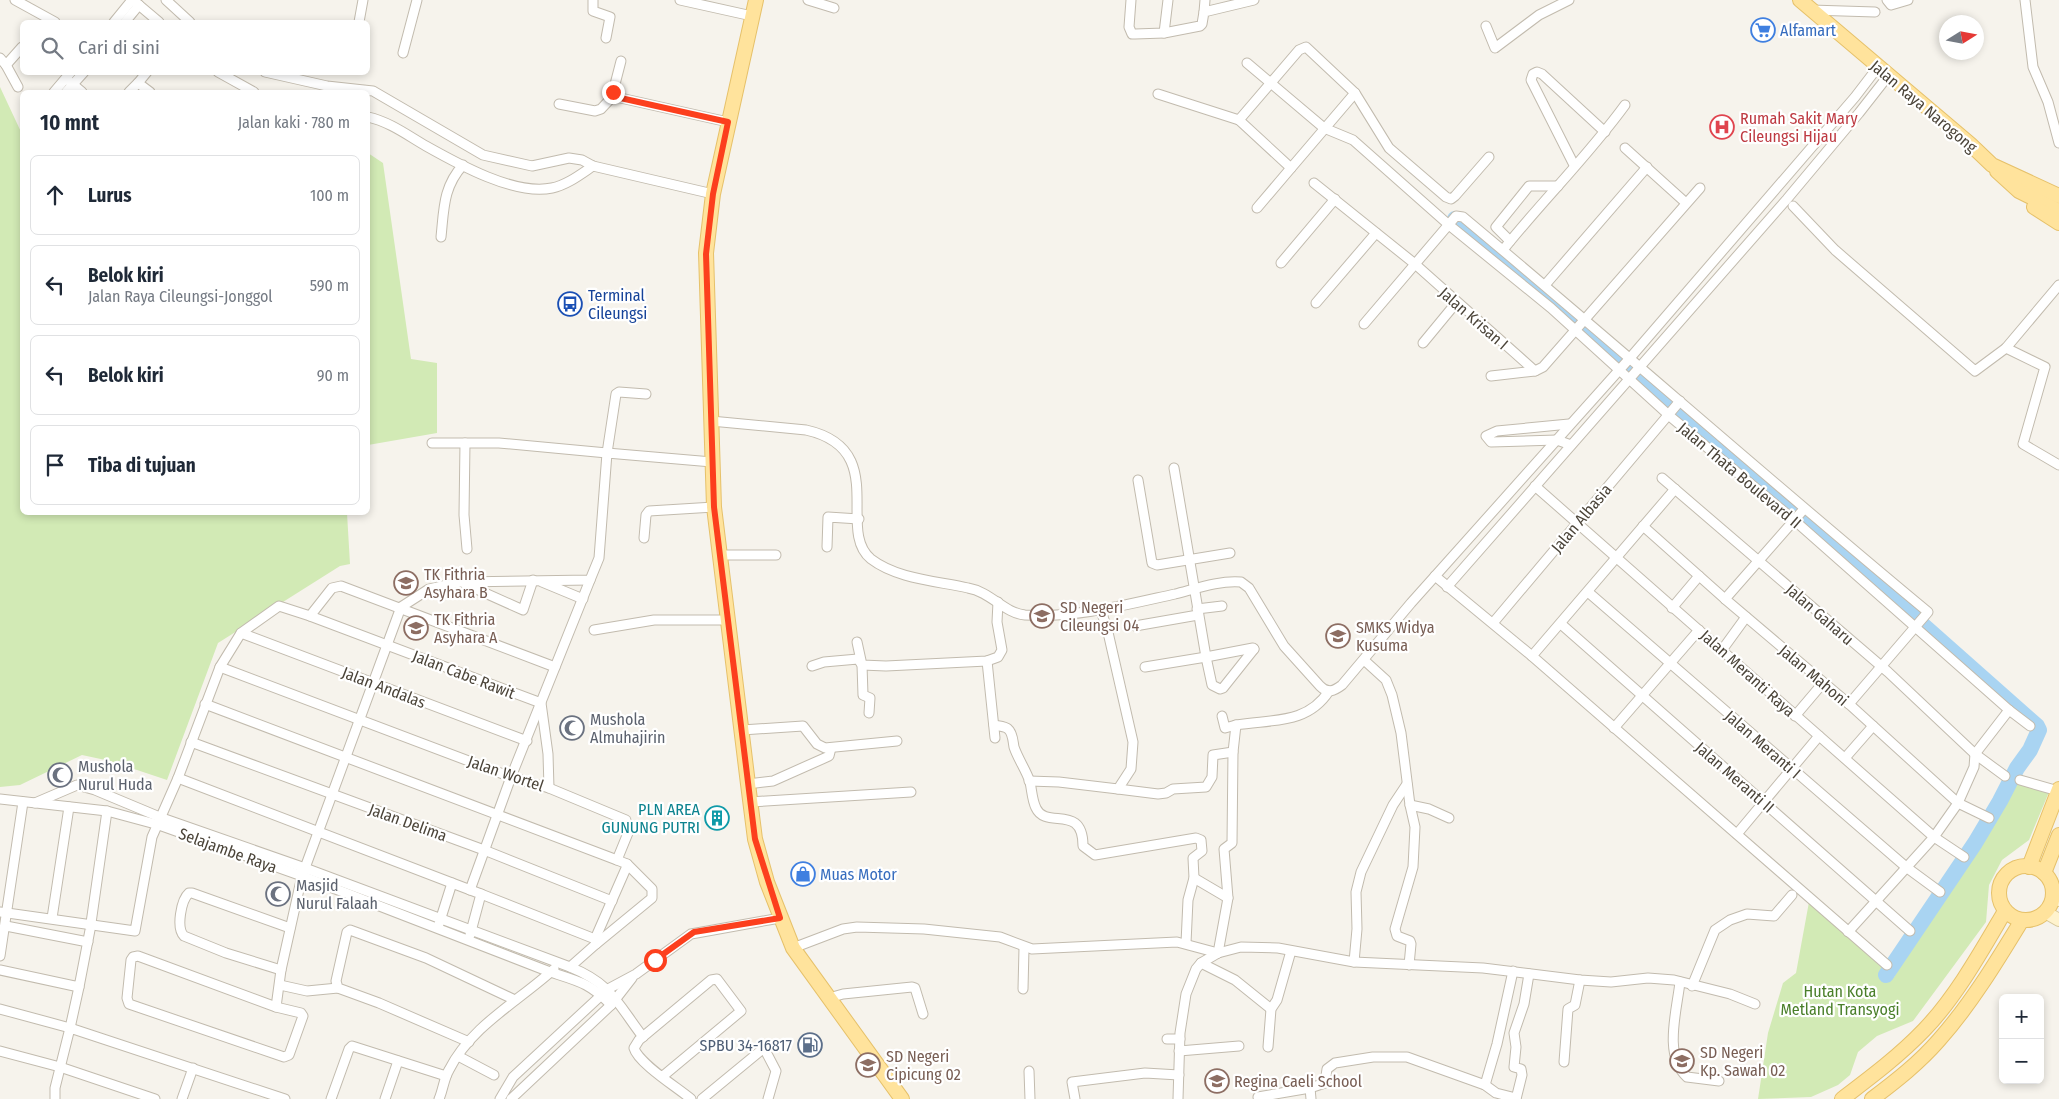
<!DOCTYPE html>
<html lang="id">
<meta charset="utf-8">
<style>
:root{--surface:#fff;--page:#f2f2f3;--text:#1f2937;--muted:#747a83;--line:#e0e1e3}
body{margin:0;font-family:"Fira Sans Condensed",sans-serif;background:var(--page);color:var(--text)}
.controls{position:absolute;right:15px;bottom:15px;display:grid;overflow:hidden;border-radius:8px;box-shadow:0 2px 8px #0003}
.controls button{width:45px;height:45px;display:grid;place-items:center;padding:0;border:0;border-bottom:1px solid var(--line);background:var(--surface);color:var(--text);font:25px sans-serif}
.compass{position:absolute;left:1939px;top:15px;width:45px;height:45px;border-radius:50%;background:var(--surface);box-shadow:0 2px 8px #0003;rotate:79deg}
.stop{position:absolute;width:15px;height:15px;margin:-11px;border:4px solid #fc3f1d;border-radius:50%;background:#fff}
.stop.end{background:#fc3f1d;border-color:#fff;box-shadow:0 1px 5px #0008}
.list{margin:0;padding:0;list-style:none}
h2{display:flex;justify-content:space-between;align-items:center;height:65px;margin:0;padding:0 20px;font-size:21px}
h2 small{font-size:16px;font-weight:400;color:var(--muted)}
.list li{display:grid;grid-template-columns:32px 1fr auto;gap:15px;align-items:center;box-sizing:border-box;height:80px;margin:0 10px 10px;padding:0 10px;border:1px solid var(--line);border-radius:8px}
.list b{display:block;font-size:19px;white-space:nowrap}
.list p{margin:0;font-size:16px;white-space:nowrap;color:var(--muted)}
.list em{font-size:16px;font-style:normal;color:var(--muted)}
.icon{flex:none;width:28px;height:28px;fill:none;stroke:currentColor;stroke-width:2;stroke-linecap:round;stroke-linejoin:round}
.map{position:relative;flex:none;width:2059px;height:1099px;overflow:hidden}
.search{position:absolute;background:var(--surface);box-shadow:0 2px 8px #0003;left:20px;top:20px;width:350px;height:55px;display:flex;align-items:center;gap:12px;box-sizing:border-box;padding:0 18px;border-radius:8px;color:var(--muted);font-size:19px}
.panel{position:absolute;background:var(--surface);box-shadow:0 2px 8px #0003;left:20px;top:90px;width:350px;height:425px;border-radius:8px}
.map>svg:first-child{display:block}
</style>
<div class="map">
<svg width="2059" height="1099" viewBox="0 0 2059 1099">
<rect width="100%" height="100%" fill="#f6f3ec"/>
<!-- green -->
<g fill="#d2eab5">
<path d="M0,87l22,47v378l325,1 3,51 -10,2 -122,77 -51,137 -57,-19 -28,-6 -62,30 -20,2z"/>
<path d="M368,153l15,10 28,196 26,4v70l-69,12z"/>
<path d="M2013,779l36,13 -20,48 -27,20 -13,25 -3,37 -73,99 -36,15 -19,16 -8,23 -12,10 -27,12 -53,2 10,-66 15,-50 13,-10 13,-71 85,75z"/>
</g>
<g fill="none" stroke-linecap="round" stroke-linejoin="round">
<!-- river -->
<path stroke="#a9d4f2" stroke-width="16" d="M1455,219l338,291 244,216 2,4 -9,20 -13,18 -17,33 -25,42 -89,132"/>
<!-- street casing -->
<g stroke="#c2bbae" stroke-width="11">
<g id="street">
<path d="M15,0l40,22"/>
<path d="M133,0l26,22"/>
<path d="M166,0l24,22"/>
<path d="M593,0v11l17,6 -4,21"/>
<path d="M680,0l72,16"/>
<path d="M808,0l26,8"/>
<path d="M1131,0l-2,27 3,7h3l29,-1 36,-7 2,-2 2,-12 50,-12"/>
<path d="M1887,0l4,5 17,-5"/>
<path d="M2025,0l8,67 15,35 11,41"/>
<path d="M1811,10l64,2"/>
<path d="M1204,12l1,-12"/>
<path d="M114,22l18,-22"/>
<path d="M125,22l14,-17"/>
<path d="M359,22l4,-22"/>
<path d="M1486,26l9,22 44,-33 30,-15"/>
<path d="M1164,33l4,-33"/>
<path d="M403,53l14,-53"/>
<path d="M0,58l6,7 16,-18"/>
<path d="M621,61l-8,31 3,5 112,25"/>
<path d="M1247,63l77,65 29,12 96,85 102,83 121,110 122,102 215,190 21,16"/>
<path d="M6,65l12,22"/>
<path d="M147,72l-9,11 12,9"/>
<path d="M218,72l36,20"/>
<path d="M265,72l62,14 46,5 110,64 49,11 37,-8 13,2 11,6 120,28"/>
<path d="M70,82l12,10"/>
<path d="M54,92l17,-20"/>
<path d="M66,92l18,-20"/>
<path d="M129,92l9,-9"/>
<path d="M1158,94l81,26 60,-70 7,-3 49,46 34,55 57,49 5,2 4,-3 34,-39"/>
<path d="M559,104l36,7 6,-2 13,-14"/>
<path d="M368,117c22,5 39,18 58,29 32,18 89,50 126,42 15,-3 29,-14 41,-22"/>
<path d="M1239,120l52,48 64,-75"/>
<path d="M1625,148l61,55"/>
<path d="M1574,165l-43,-85 2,-6 4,-2 5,2 63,58"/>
<path d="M1314,183l101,81 120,107"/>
<path d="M1793,206l42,44 140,121 31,-23 53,-63"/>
<path d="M1257,208l34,-40"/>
<path d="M441,237c3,-28 2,-50 22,-72"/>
<path d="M1510,241l-14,-14 33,-41h29"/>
<path d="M1503,250c39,-49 85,-94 122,-145"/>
<path d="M1281,263l54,-64"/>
<path d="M1545,285l102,-118"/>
<path d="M1316,303l60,-70"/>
<path d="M1364,324l92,-108 7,1c156,130 308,265 465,395l-79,92"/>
<path d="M1423,343l33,-40"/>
<path d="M2006,348l39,19 -22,77 36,21"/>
<path d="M1491,376l44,-5 8,-4 157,-179"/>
<path d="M711,421l95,9c85,19 29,100 65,129 26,20 66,22 97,29 23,4 36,25 57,27 51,3 100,-10 150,-21 20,-5 45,-14 66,-12l8,6 35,58 36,40c8,8 14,5 22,-1l69,-82 219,-245 225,-261 23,-30"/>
<path d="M1569,424l-72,7 -11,5 5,6 66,-2 14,5"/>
<path d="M432,443h67l108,10 9,-59 3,-2 27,2"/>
<path d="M465,443l-1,72 3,34"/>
<path d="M1174,468l32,189 47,-9 1,1"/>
<path d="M1662,478l226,194 87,82 30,22"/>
<path d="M1138,480l14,83 5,2 73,-12"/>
<path d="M1535,486l399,351 30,20"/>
<path d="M1675,489l-143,167 355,309"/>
<path d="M1643,526l82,73 124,105 109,99 31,15"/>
<path d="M644,538l2,-23 3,-4 65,-4"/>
<path d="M827,547l1,-30 31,2"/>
<path d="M720,555h56"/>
<path d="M1435,576l97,80"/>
<path d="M542,582l41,17"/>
<path d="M465,584l58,26 10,-30"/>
<path d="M1447,587l340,-388 72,-86 29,-37"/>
<path d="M1588,592l318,275 34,25"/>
<path d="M1725,599l79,-90"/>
<path d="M1672,608l27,-32"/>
<path d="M1197,609l25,-3"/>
<path d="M310,616l22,-28 9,-2 214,81"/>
<path d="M1493,623l187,-222"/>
<path d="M1561,624l349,307"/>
<path d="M1135,626l63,-11"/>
<path d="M594,630l60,-10h73"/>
<path d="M241,633l286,108"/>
<path d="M857,642l5,23 24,1 101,-5 11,-4 4,-7 -5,-28 1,-20"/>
<path d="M1722,650l24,-33"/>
<path d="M1364,660l22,20 6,15 9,38 9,72 5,22 -2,40 -18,62 2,7 13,5 1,3 -2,21"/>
<path d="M987,661l8,77"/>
<path d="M812,666l12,-4 34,-3 4,6 1,30 7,3 -1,15"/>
<path d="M220,667l291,110 38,11 77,32 2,13 -11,27 10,4v2l-32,73 1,5 -26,23"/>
<path d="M1145,667l61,-10 6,28 8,4 3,-1 31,-39"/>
<path d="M205,704l412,156"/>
<path d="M1222,716l3,12 11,-3"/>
<path d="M1795,716l28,-33"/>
<path d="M994,725c4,1 11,1 14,4 5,4 5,13 6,18 4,12 12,23 16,35 2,9 2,18 6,26 10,22 47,-5 47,38l12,9 101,-17 5,2 1,11 -9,7 1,20 -6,22 -2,43"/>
<path d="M1614,728l85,-98"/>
<path d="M742,730l61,-4 14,18 8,4 72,-7"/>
<path d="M191,742l293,108 128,51"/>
<path d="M1845,758l28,-32"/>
<path d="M178,778l274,105"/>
<path d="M2020,780l38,11"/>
<path d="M1029,781l30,1 59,7 13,-20 2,-27 -26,-114 -6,-17"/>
<path d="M748,784l25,-3 56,-25 2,-8"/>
<path d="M1118,789l40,5 8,-1 7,-4 33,-2 6,-10 1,-22 20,-3"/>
<path d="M0,799l107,12 52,14 143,51 248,96c28,9 40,11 61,33"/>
<path d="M750,802l161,-10"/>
<path d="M35,803l42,-18 18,5 67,28 143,50 265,99c42,17 47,36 73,70"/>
<path d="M1410,805l19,4 20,9"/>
<path d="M1737,834l82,-98"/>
<path d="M1194,878l34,20"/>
<path d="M470,890l41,-113 79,-197"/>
<path d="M481,894l114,45"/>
<path d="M0,912l135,19 17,-94 26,-59 42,-111 21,-34 38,-27 31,10 231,87 7,51 1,34"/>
<path d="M52,918l17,-111"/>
<path d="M439,924l13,-41 29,11 -11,41"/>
<path d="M6,926l82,16"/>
<path d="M1848,932l86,-95 24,-34 16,-36 1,-13 34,-44"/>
<path d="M596,944l56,-46v-9l-25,-25"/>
<path d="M793,948l50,-19 14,-2 67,2 76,8 32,12 145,-7 41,11"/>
<path d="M1218,953l10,-55 -4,-49 8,-6 1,-91 3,-27c35,-6 71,0 93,-34"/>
<path d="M0,956l23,-154"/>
<path d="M138,956l138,51 25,6 2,3 -14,39 -5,2 -155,-53 -2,-6 4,-38 2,-3z"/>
<path d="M1354,962l3,-33 -1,-37 5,-20 32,-67 14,-21"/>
<path d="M1201,963l34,17 36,29"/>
<path d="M0,970l79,17 11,-57 17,-119"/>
<path d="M281,970l-55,-17 -42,-17c-8,-8 -3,-36 5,-43h3l98,35"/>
<path d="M1680,982c-3,28 -17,74 7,95l32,4"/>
<path d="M280,985l27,6 31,-3"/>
<path d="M1692,986l23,-56 15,-10 17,-6 27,2 18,-21"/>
<path d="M1023,989l1,-41"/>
<path d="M829,998l14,-4 69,-7 3,1 8,26"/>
<path d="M276,1007l5,-37 21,-94 99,-269 28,-18 31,-7 130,-2 9,-22 8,-105 105,9"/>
<path d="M0,1009l70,19 9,-41"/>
<path d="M1167,1039h13"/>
<path d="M469,1042l-90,-39 -41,-15 -2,-7 11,-49 3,-2 76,28 89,42"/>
<path d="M1268,1047l3,-38 6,-9 14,-49"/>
<path d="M0,1051l60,16 95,32"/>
<path d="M1179,1051l60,-5"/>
<path d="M458,1056l36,19"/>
<path d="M1564,1062l4,-53 7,-4 5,-25"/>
<path d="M1029,1071l1,28"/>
<path d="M663,1076l78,-65 -24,-32 -6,1 -72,60 -5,8c4,15 44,40 57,51"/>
<path d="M1485,1085l12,-41 16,-73"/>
<path d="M1310,1088l1,11"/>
<path d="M1258,1097l52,-9 15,-5 2,-14 8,-6 38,-6h34l78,28 11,8 20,5"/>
<path d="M55,1099v-11l15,-60 215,71"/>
<path d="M182,1099l11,-31"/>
<path d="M331,1099l18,-50 3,-3 94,30"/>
<path d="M385,1099l13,-38"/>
<path d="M439,1099c4,-9 5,-21 10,-29 22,-44 70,-69 105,-101"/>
<path d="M500,1099l13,-22 95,-88 28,-15 55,-40 89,-16"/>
<path d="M511,1099l100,-94 21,-27"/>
<path d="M702,1099l62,-51 12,23 -8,28"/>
<path d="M1075,1099l-3,-17 73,-9 34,2"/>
<path d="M1178,1099l2,-66 6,-39 10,-25 5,-6 17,-10 23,-6 37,1 76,14 129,6 97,12 31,2 37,-4 26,2 56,14 25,10"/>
<path d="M1516,1099l6,-24 -1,-6 -7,-2 2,-20 -2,-14 10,-29 5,-30"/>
</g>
</g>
<!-- secondary casing -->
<g stroke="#d6c79b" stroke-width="14">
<g id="secondary">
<path d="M2052,896l7,4"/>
<path d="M2045,912l14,8"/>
</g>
</g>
<!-- primary casing -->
<g stroke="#e6c16a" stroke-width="16">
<g id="primary">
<path d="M756,0l-43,194 -7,59 8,254 34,277 7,55 12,43 26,66 109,151"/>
<path d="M1800,0l170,144 22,21 67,31"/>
<path d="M1997,171l22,20 40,20"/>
<path d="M2034,207l25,16"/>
<circle cx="2026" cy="893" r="27"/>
<path d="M2029,867l30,-78"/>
<path d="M2044,873l15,-38"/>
<path d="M1842,1099c29,-22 57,-43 82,-69 32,-33 58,-80 81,-119"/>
<path d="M1872,1099c24,-18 47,-36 67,-59 32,-36 58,-79 83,-120"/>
</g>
</g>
<!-- street -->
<use href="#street" stroke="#fff" stroke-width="9"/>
<!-- secondary -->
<use href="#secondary" stroke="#fff3cd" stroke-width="12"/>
<!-- primary -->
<use href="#primary" stroke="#ffe39c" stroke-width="14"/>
</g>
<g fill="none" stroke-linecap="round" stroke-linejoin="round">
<!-- route -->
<path stroke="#fc3f1d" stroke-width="6" d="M613,92l3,5 112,25 -15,72 -7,60 8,253 41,332 25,79 -86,14 -39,28"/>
</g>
<!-- icons -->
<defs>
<g id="supermarket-ring" transform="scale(1.25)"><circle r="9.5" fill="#fff" stroke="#3f7fe0" stroke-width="1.5"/><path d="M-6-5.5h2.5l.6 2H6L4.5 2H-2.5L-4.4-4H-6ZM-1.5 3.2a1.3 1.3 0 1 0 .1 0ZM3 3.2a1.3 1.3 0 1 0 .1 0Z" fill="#3f7fe0"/></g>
<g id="hospital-ring" transform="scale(1.25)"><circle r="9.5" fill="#fff" stroke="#e0444e" stroke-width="1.5"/><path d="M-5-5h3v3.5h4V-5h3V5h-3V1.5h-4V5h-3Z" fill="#e0444e"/></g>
<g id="bus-ring" transform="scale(1.25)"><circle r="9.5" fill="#fff" stroke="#1a4fb4" stroke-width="1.5"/><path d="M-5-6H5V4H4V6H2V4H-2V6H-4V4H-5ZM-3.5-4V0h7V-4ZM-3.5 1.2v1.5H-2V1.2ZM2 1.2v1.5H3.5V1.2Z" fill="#1a4fb4"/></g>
<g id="school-ring" transform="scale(1.25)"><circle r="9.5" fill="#fff" stroke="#8d6e63" stroke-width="1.5"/><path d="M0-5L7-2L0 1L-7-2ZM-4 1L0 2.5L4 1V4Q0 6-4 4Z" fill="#8d6e63"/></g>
<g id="mosque-ring" transform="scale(1.25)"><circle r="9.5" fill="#fff" stroke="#6b7280" stroke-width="1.5"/><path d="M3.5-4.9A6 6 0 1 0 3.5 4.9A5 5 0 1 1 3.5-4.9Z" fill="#6b7280"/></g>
<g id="building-ring" transform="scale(1.25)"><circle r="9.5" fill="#fff" stroke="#0f9aa8" stroke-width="1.5"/><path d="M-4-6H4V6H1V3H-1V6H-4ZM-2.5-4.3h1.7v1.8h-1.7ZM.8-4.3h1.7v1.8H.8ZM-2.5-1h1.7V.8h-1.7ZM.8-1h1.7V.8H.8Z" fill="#0f9aa8"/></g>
<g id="shop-ring" transform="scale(1.25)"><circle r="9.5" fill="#fff" stroke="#3f7fe0" stroke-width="1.5"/><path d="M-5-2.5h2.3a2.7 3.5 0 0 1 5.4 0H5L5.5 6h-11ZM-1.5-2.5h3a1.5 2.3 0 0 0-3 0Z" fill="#3f7fe0"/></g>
<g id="fuel-ring" transform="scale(1.25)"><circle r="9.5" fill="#fff" stroke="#5c6f8a" stroke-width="1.5"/><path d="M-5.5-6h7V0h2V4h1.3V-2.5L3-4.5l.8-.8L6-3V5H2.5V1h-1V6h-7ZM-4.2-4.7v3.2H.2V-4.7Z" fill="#5c6f8a"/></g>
</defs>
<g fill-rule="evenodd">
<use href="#supermarket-ring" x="1763" y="30"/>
<use href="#hospital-ring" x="1722" y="127"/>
<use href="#bus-ring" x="570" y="304"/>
<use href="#school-ring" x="406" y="583"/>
<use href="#school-ring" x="1042" y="616"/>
<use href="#school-ring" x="416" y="628"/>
<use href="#school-ring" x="1338" y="636"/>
<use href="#mosque-ring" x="572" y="728"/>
<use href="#mosque-ring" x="60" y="775"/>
<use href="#building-ring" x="717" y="818"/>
<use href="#shop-ring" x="803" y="874"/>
<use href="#mosque-ring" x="278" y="894"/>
<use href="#fuel-ring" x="810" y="1045"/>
<use href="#school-ring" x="1682" y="1061"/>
<use href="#school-ring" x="868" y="1065"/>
<use href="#school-ring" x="1217" y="1081"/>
</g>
<g text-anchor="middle" stroke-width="4.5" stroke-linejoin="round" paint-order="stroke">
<!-- shop labels -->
<g font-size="16" fill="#366cbe" stroke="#fff" text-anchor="start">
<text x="1780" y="36">Alfamart</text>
<text x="820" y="880">Muas Motor</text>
</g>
<!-- street labels -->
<g font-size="16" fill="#4b4439" stroke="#fff">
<text transform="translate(1924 106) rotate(40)" y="6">Jalan Raya Narogong</text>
<text transform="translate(1474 318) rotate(41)" y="6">Jalan Krisan I</text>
<text transform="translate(1740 475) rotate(40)" y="6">Jalan Thata Boulevard II</text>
<text transform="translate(1581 518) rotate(-50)" y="6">Jalan Albasia</text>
<text transform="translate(1820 614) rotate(41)" y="6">Jalan Gaharu</text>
<text transform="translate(1748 673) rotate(42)" y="6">Jalan Meranti Raya</text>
<text transform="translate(464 674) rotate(21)" y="6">Jalan Cabe Rawit</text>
<text transform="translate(1814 675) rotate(40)" y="6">Jalan Mahoni</text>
<text transform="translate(384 687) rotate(21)" y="6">Jalan Andalas</text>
<text transform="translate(1763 744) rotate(41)" y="6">Jalan Meranti I</text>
<text transform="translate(506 773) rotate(19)" y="6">Jalan Wortel</text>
<text transform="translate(1735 777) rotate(41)" y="6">Jalan Meranti II</text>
<text transform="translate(408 822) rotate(20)" y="6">Jalan Delima</text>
<text transform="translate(228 850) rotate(20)" y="6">Selajambe Raya</text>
</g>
<!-- health labels -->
<g font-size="16" fill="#be3a42" stroke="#fff" text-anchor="start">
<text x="1740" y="124">Rumah Sakit Mary<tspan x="1740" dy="18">Cileungsi Hijau</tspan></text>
</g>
<!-- transit labels -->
<g font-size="16" fill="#164399" stroke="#fff" text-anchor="start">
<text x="588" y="301">Terminal<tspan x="588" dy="18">Cileungsi</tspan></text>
</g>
<!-- education labels -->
<g font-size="16" fill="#785e54" stroke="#fff" text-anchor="start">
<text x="424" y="580">TK Fithria<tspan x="424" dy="18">Asyhara B</tspan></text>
<text x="1060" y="613">SD Negeri<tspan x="1060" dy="18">Cileungsi 04</tspan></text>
<text x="434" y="625">TK Fithria<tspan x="434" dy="18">Asyhara A</tspan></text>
<text x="1356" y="633">SMKS Widya<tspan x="1356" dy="18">Kusuma</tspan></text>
<text x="1700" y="1058">SD Negeri<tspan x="1700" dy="18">Kp. Sawah 02</tspan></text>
<text x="886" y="1062">SD Negeri<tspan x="886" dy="18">Cipicung 02</tspan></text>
<text x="1234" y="1087">Regina Caeli School</text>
</g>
<!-- worship labels -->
<g font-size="16" fill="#5b616d" stroke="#fff" text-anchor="start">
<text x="590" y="725">Mushola<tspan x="590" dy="18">Almuhajirin</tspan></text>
<text x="78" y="772">Mushola<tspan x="78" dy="18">Nurul Huda</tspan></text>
<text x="296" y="891">Masjid<tspan x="296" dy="18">Nurul Falaah</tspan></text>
</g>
<!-- culture labels -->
<g font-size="16" fill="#0d838f" stroke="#fff" text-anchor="end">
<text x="700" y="815">PLN AREA<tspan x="700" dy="18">GUNUNG PUTRI</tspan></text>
</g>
<!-- park labels -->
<g font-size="16" fill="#4a7f2a" stroke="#fff">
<text x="1840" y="997">Hutan Kota<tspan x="1840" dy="18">Metland Transyogi</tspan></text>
</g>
<!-- service labels -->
<g font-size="16" fill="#4e5e75" stroke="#fff" text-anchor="end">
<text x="792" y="1051">SPBU 34-16817</text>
</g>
</g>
</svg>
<div class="controls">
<button>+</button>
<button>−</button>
</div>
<svg class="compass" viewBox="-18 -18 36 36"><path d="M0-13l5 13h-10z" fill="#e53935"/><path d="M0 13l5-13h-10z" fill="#747a83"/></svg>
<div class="stop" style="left:655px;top:960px"></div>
<div class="stop end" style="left:613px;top:92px"></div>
<div class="search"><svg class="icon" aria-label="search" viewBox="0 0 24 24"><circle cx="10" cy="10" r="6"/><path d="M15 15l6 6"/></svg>Cari di sini</div>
<section class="panel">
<h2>10 mnt<small>Jalan kaki · 780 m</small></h2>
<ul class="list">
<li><svg class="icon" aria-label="ahead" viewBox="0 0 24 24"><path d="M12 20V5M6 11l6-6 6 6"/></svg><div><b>Lurus</b></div><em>100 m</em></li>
<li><svg class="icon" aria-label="left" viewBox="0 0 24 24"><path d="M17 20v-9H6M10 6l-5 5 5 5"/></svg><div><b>Belok kiri</b><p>Jalan Raya Cileungsi-Jonggol</p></div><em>590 m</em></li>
<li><svg class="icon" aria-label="left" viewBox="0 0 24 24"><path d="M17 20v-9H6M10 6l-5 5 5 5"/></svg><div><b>Belok kiri</b></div><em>90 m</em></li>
<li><svg class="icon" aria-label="arrive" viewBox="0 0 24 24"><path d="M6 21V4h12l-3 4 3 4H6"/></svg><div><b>Tiba di tujuan</b></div></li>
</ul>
</section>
</div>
